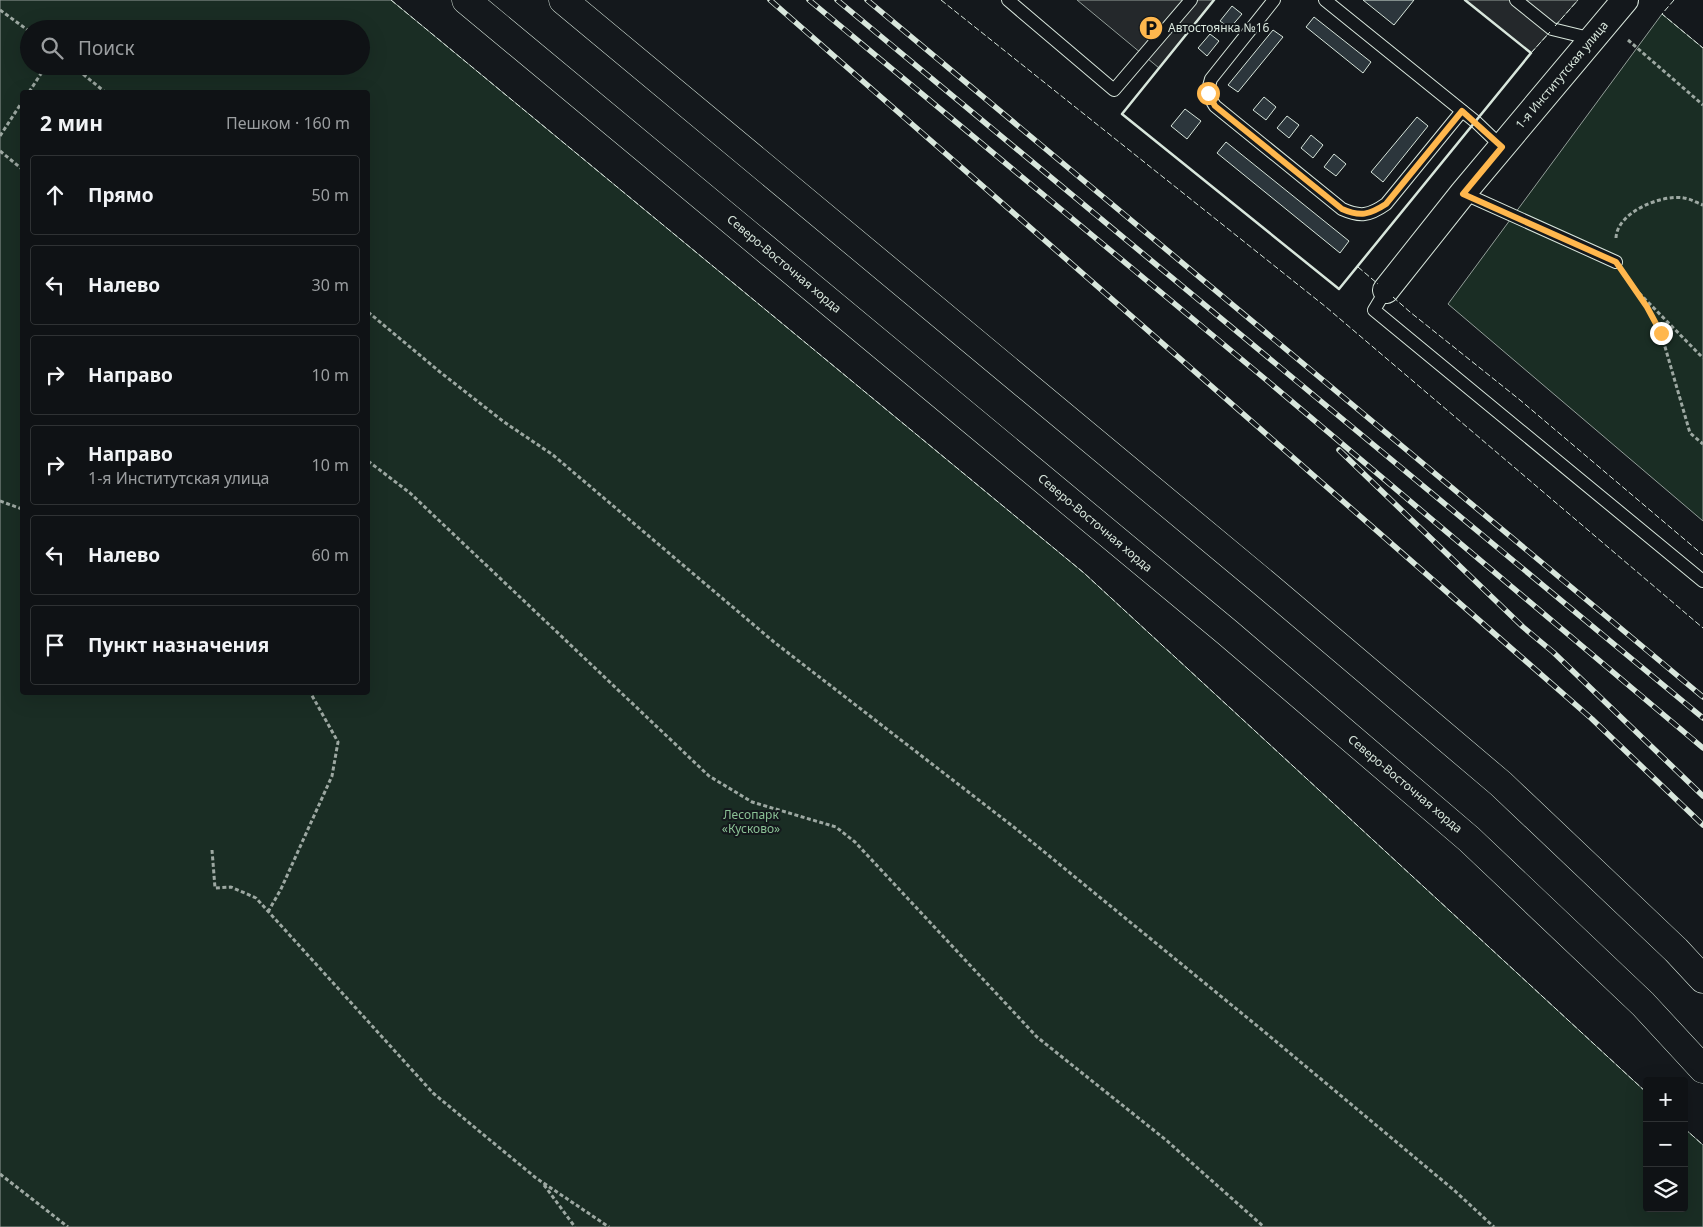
<!DOCTYPE html>
<html lang="ru">
<meta charset="utf-8">
<style>
:root{--surface:#0f1215;--page:#181b1e;--text:#f1f3f6;--muted:#9b9ea0;--line:#2f3234}
body{margin:0;font-family:"Noto Sans",sans-serif;background:var(--page);color:var(--text)}
.controls{position:absolute;right:15px;bottom:15px;display:grid;overflow:hidden;border-radius:5px;box-shadow:0 5px 20px #0002}
.controls button{width:45px;height:45px;display:grid;place-items:center;padding:0;border:0;border-bottom:1px solid var(--line);background:var(--surface);color:var(--text);font:25px sans-serif}
.stop{position:absolute;width:15px;height:15px;margin:-11px;border:4px solid #ffb74d;border-radius:50%;background:#fff}
.stop.end{background:#ffb74d;border-color:#fff;box-shadow:0 1px 5px #0008}
.list{margin:0;padding:0;list-style:none}
h2{display:flex;justify-content:space-between;align-items:center;height:65px;margin:0;padding:0 20px;font-size:21px}
h2 small{font-size:16px;font-weight:400;color:var(--muted)}
.list li{display:grid;grid-template-columns:32px 1fr auto;gap:15px;align-items:center;box-sizing:border-box;height:80px;margin:0 10px 10px;padding:0 10px;border:1px solid var(--line);border-radius:5px}
.list b{display:block;font-size:19px;white-space:nowrap}
.list p{margin:0;font-size:16px;white-space:nowrap;color:var(--muted)}
.list em{font-size:16px;font-style:normal;color:var(--muted)}
.icon{flex:none;width:28px;height:28px;fill:none;stroke:currentColor;stroke-width:2;stroke-linecap:round;stroke-linejoin:round}
.map{position:relative;flex:none;width:1703px;height:1227px;overflow:hidden}
.search{position:absolute;background:var(--surface);box-shadow:0 5px 20px #0002;left:20px;top:20px;width:350px;height:55px;display:flex;align-items:center;gap:12px;box-sizing:border-box;padding:0 18px;border-radius:28px;color:var(--muted);font-size:19px}
.panel{position:absolute;background:var(--surface);box-shadow:0 5px 20px #0002;left:20px;top:90px;width:350px;height:605px;border-radius:5px}
.map>svg:first-child{display:block}
</style>
<div class="map">
<svg width="1703" height="1227" viewBox="0 0 1703 1227">
<rect width="100%" height="100%" fill="#14181c"/>
<!-- green -->
<g fill="#1a2d24" stroke="#939e99" fill-rule="evenodd">
<path d="M0,0h391l693,573 563,520v115h37v-80l19,17v82h-1703zM29,29h332v37h-332zM22,92h346v600h-346z"/>
<path d="M1662,14l41,34v473l-255,-217z"/>
</g>
<!-- parking -->
<g fill="#24282b" stroke="#939e99">
<path d="M1077,0h137l-55,68z"/>
<path d="M1465,0h113l-47,53z"/>
</g>
<!-- building -->
<g fill="#2c363c" stroke="#d8e6dc">
<path d="M1363,0h51l-20,25z"/>
<path d="M1232,6l10,8 -12,14 -10,-7z"/>
<path d="M1314,17l57,45 -8,11 -57,-46z"/>
<path d="M1273,30l10,7 -45,55 -10,-7z"/>
<path d="M1210,34l9,7 -12,15 -9,-8z"/>
<path d="M1264,97l12,10 -10,13 -13,-10z"/>
<path d="M1185,109l16,12 -14,18 -16,-13z"/>
<path d="M1287,116l12,9 -10,13 -12,-10z"/>
<path d="M1417,117l11,9 -45,56 -12,-10z"/>
<path d="M1311,135l12,10 -10,13 -12,-10z"/>
<path d="M1226,142l123,99 -9,12 -123,-100z"/>
<path d="M1334,154l12,10 -10,12 -12,-9z"/>
</g>
<g fill="none" stroke-linecap="round" stroke-linejoin="round">
<!-- lane casing -->
<g stroke="#d8e6dc" stroke-width="14">
<g id="lane">
<path d="M1008,0l106,90 77,-90"/>
<path d="M1274,0l-63,79c-4,11 -2,18 4,27l127,103c18,8 27,7 44,-5l76,-93"/>
<path d="M1325,0l151,122 26,25"/>
<path d="M1516,0l36,29 41,10"/>
<path d="M1463,193l153,69"/>
<path d="M1386,290l-12,20 329,271"/>
</g>
</g>
<!-- street casing -->
<g stroke="#d8e6dc" stroke-width="28">
<path id="street" d="M1386,290l77,-97 162,-193"/>
</g>
<!-- primary casing -->
<g stroke="#d8e6dc" stroke-width="29">
<g id="primary">
<path d="M466,0l762,633 241,206 174,165 60,65"/>
<path d="M563,0l702,584 236,200 175,166 27,29"/>
</g>
</g>
<!-- path -->
<g stroke="#9da8a2" stroke-width="3" stroke-dasharray="4 2.5" stroke-linecap="butt">
<path d="M0,10l29,21"/>
<path d="M1628,40l75,65"/>
<path d="M73,66l32,26"/>
<path d="M29,92l17,-26"/>
<path d="M0,136l22,-34"/>
<path d="M0,151l22,18"/>
<path d="M1616,238c1,-26 46,-44 68,-40 7,1 13,5 19,7"/>
<path d="M1627,279l20,28 14,26 29,100 13,11"/>
<path d="M1639,293l64,65"/>
<path d="M368,312l72,60 64,50 49,33 221,187 241,186 246,201 194,162 39,36"/>
<path d="M368,461l42,32 299,283 43,26 84,25 19,15 182,195 129,103 98,87"/>
<path d="M0,501l22,8"/>
<path d="M212,850l3,38 16,-1 25,11 177,195 103,85 73,49"/>
<path d="M268,912l13,-23 51,-113 6,-34 -28,-50"/>
<path d="M0,1174l68,53"/>
<path d="M544,1185l31,42"/>
</g>
<!-- lane -->
<use href="#lane" stroke="#14181c" stroke-width="12"/>
<!-- street -->
<use href="#street" stroke="#14181c" stroke-width="26"/>
<!-- primary -->
<use href="#primary" stroke="#14181c" stroke-width="28"/>
<!-- rail casing -->
<g stroke="#d8e6dc" stroke-width="5.5">
<g id="rail">
<path d="M770,0l822,719 111,106"/>
<path d="M809,0l455,378 439,370"/>
<path d="M837,0l866,718"/>
<path d="M867,0l836,697"/>
<path d="M1339,450l184,177 30,25 150,144"/>
</g>
</g>
<!-- rail -->
<use href="#rail" stroke="#14181c" stroke-width="4" stroke-dasharray="11" stroke-linecap="butt"/>
<!-- fence -->
<g stroke="#d8e6dc" stroke-width="1" stroke-dasharray="6 2.5" stroke-linecap="butt">
<path d="M391,0l693,573 563,520"/>
<path d="M941,0l385,307 377,321"/>
<path d="M1674,0l-12,14 41,34"/>
<path d="M1555,26l23,-26"/>
<path d="M1531,53l19,-21"/>
<path d="M1358,267l20,17"/>
<path d="M1393,297l17,15 110,88 183,155"/>
<path d="M1684,1128l19,17"/>
</g>
<!-- wall -->
<path stroke="#d8e6dc" stroke-width="2.5" d="M1214,0l-92,114 217,175 192,-236 -66,-53"/>
</g>
<g fill="none" stroke-linecap="round" stroke-linejoin="round">
<!-- route -->
<path stroke="#ffb74d" stroke-width="6" d="M1208,93l7,13 127,103c18,8 27,6 44,-5l76,-93 40,36 -39,47 153,68 31,45 14,26"/>
</g>
<!-- icons -->
<defs>
<g id="parking-disc" transform="scale(1.25)"><circle r="9.5" fill="#ffb74d" stroke="#14181c"/><path d="M-3.5-5.5H1a3.5 3.5 0 0 1 0 7H-1V5.5H-3.5ZM-1-3.4V-.6H.8a1.4 1.4 0 0 0 0-2.8Z" fill="#111"/></g>
</defs>
<g fill-rule="evenodd">
<use href="#parking-disc" x="1151" y="28"/>
</g>
<g text-anchor="middle" stroke-width="4" stroke-linejoin="round" paint-order="stroke">
<!-- poi labels -->
<g font-size="12" fill="#d8e6dc" stroke="#14181c" text-anchor="start">
<text x="1168" y="32">Автостоянка №16</text>
</g>
<!-- street labels -->
<g font-size="12" fill="#d8e6dc" stroke="#14181c">
<text transform="translate(1562 75) rotate(-50)" y="4">1-я Институтская улица</text>
<text transform="translate(784 264) rotate(40)" y="4">Северо-Восточная хорда</text>
<text transform="translate(1095 523) rotate(40)" y="4">Северо-Восточная хорда</text>
<text transform="translate(1405 784) rotate(40)" y="4">Северо-Восточная хорда</text>
</g>
<!-- park labels -->
<g font-size="12" fill="#8ac095" stroke="#14181c">
<text x="751" y="819">Лесопарк<tspan x="751" dy="14">«Кусково»</tspan></text>
</g>
</g>
</svg>
<div class="controls">
<button>+</button>
<button>−</button>
<button><svg class="icon" aria-label="layers" viewBox="0 0 24 24"><path d="M12 4l9 5-9 5-9-5zM3 14l9 5 9-5"/></svg></button>
</div>
<div class="stop" style="left:1208px;top:93px"></div>
<div class="stop end" style="left:1661px;top:333px"></div>
<div class="search"><svg class="icon" aria-label="search" viewBox="0 0 24 24"><circle cx="10" cy="10" r="6"/><path d="M15 15l6 6"/></svg>Поиск</div>
<section class="panel">
<h2>2 мин<small>Пешком · 160 m</small></h2>
<ul class="list">
<li><svg class="icon" aria-label="ahead" viewBox="0 0 24 24"><path d="M12 20V5M6 11l6-6 6 6"/></svg><div><b>Прямо</b></div><em>50 m</em></li>
<li><svg class="icon" aria-label="left" viewBox="0 0 24 24"><path d="M17 20v-9H6M10 6l-5 5 5 5"/></svg><div><b>Налево</b></div><em>30 m</em></li>
<li><svg class="icon" aria-label="right" viewBox="0 0 24 24"><path d="M7 20v-9h11M14 6l5 5-5 5"/></svg><div><b>Направо</b></div><em>10 m</em></li>
<li><svg class="icon" aria-label="right" viewBox="0 0 24 24"><path d="M7 20v-9h11M14 6l5 5-5 5"/></svg><div><b>Направо</b><p>1-я Институтская улица</p></div><em>10 m</em></li>
<li><svg class="icon" aria-label="left" viewBox="0 0 24 24"><path d="M17 20v-9H6M10 6l-5 5 5 5"/></svg><div><b>Налево</b></div><em>60 m</em></li>
<li><svg class="icon" aria-label="arrive" viewBox="0 0 24 24"><path d="M6 21V4h12l-3 4 3 4H6"/></svg><div><b>Пункт назначения</b></div></li>
</ul>
</section>
</div>
